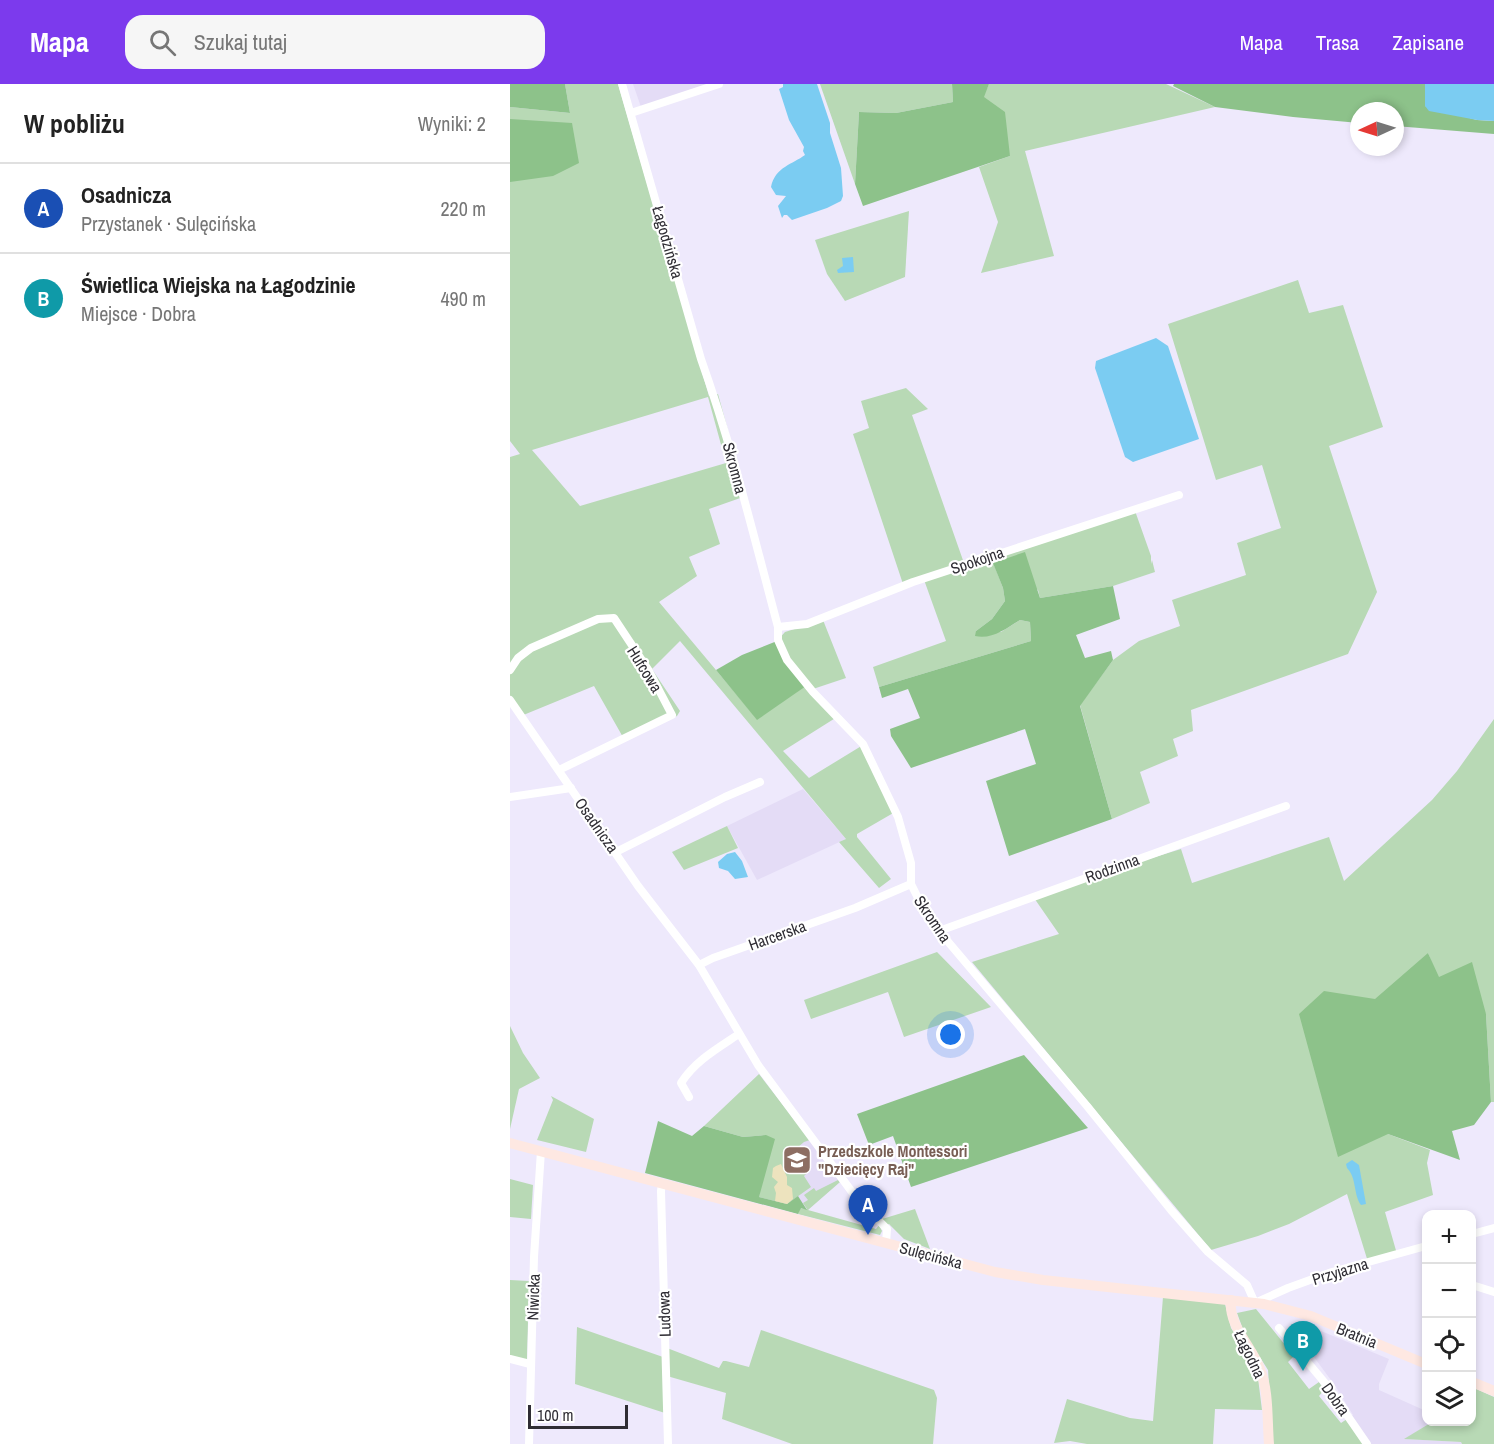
<!DOCTYPE html>
<html lang="pl">
<meta charset="utf-8">
<style>
:root{--surface:#fff;--page:#f6f6f6;--text:#222;--muted:#767676;--line:#e0e0e0;--accent:#7c3aed}
body{margin:0;font-family:"Archivo Narrow",sans-serif;background:var(--page);color:var(--text)}
.controls{position:absolute;right:18px;bottom:18px;display:grid;overflow:hidden;border-radius:12px;box-shadow:0 3px 9px #0003}
.controls button{width:54px;height:54px;display:grid;place-items:center;padding:0;border:0;border-bottom:2px solid var(--line);background:var(--surface);color:var(--text);font:30px sans-serif}
.compass{position:absolute;left:840px;top:18px;width:54px;height:54px;border-radius:50%;background:var(--surface);box-shadow:0 3px 9px #0003;rotate:266deg}
.scale{position:absolute;left:18px;bottom:15px;width:100px;box-sizing:border-box;padding-left:6px;border:3px solid #2f2d34;border-top:0;font-size:16px;line-height:21px;white-space:nowrap;color:#2f2d34;-webkit-text-stroke:4px #fff;paint-order:stroke}
.you{position:absolute;left:441px;top:951px;width:21px;height:21px;margin:-15px;border:4px solid #fff;border-radius:50%;background:#1a73e8;box-shadow:0 0 0 9px #1a73e833}
.badge{display:grid;place-items:center;width:39px;height:39px;border-radius:50%;background:var(--accent);color:#fff;font-size:20px;font-weight:700}
.pin{position:absolute;translate:-50% -50px;filter:drop-shadow(0 2px 3px #0008)}
.pin::after{content:'';position:absolute;top:32px;width:21px;height:18px;background:inherit;clip-path:polygon(0 0,100% 0,50% 100%)}
.list{margin:0;padding:0;list-style:none}
h2{display:flex;justify-content:space-between;align-items:center;height:78px;margin:0;padding:0 24px;font-size:26px}
h2 small{font-size:20px;font-weight:400;color:var(--muted)}
.list li{display:grid;grid-template-columns:39px 1fr auto;gap:18px;align-items:center;box-sizing:border-box;height:90px;padding:0 24px;border-top:2px solid var(--line)}
.list b{display:block;font-size:22px;white-space:nowrap}
.list p{margin:0;font-size:20px;white-space:nowrap;color:var(--muted)}
.list em{font-size:20px;font-style:normal;color:var(--muted)}
.icon{flex:none;width:33px;height:33px;fill:none;stroke:currentColor;stroke-width:2;stroke-linecap:round;stroke-linejoin:round}
.map{position:relative;flex:none;width:984px;height:1360px;overflow:hidden}
header{display:flex;align-items:center;gap:36px;box-sizing:border-box;height:84px;padding:0 30px;background:var(--accent);color:#fff}
header strong{font-size:28px}
nav{display:flex;gap:33px;margin-inline-start:auto;font-size:21px}
.search{width:420px;height:54px;background:var(--page);display:flex;align-items:center;gap:15px;box-sizing:border-box;padding:0 21px;border-radius:18px;color:var(--muted);font-size:22px}
main{display:flex}
aside{flex:1;background:var(--surface)}
.map>svg:first-child{display:block}
</style>
<header>
<strong>Mapa</strong>
<div class="search"><svg class="icon" aria-label="search" viewBox="0 0 24 24"><circle cx="10" cy="10" r="6"/><path d="M15 15l6 6"/></svg>Szukaj tutaj</div>
<nav><a>Mapa</a><a>Trasa</a><a>Zapisane</a></nav>
</header>
<main>
<aside>
<h2>W pobliżu<small>Wyniki: 2</small></h2>
<ul class="list">
<li><span class="badge" style="background:#1a4fb4">A</span><div><b>Osadnicza</b><p>Przystanek · Sulęcińska</p></div><em>220 m</em></li>
<li><span class="badge" style="background:#0f9aa8">B</span><div><b>Świetlica Wiejska na Łagodzinie</b><p>Miejsce · Dobra</p></div><em>490 m</em></li>
</ul>
</aside>
<div class="map">
<svg width="984" height="1360" viewBox="0 0 984 1360">
<rect width="100%" height="100%" fill="#eee9fc"/>
<!-- built -->
<g fill="#e4dcf6">
<path d="M123,0h78l-70,23z"/>
<path d="M293,705l43,50 -89,41 -30,-54z"/>
<path d="M275,1022l55,76 -33,28 -48,-13z"/>
<path d="M794,1240l85,35 -10,25v6l47,21v11h6l-27,17 56,3 1,2h-99l-16,-25 6,-4 -17,-28 -41,-56 3,-6z"/>
</g>
<!-- green -->
<g fill="#b8d9b5" fill-rule="evenodd">
<path d="M55,0h53l91,312 9,-2 28,102 -37,13 11,35 -31,13 8,19 -38,26 98,117 20,-78 8,-9 38,-12 23,58 -33,11 24,28 -54,34 26,27 54,-33 32,67 -38,22v3l34,42 -12,9 -40,-46 7,-3 -166,-198 -28,28 28,42 -3,5 -53,23 -30,-53 -73,30 -11,-16v-243l10,-3 -10,-13v-334l60,6zM198,313l18,66 -146,43 -48,-56z"/>
<path d="M310,0h132l1,18 -57,11 -37,-1 -4,72z"/>
<path d="M479,0h177l49,23 -190,44 29,105 -73,17 17,-51 -19,-55 31,-11 -27,-59z"/>
<path d="M399,127l-4,66 -60,24 -18,-27 -12,-34z"/>
<path d="M788,196l11,33 34,-8 40,122 -54,19 48,146 -29,62 -157,56 2,21 -20,8 5,17 -38,16 10,31 -38,16 -32,-114 33,-45 26,-19 41,-15 -8,-26 74,-25 -9,-32 44,-15 -19,-63 -46,15 -48,-156z"/>
<path d="M396,304l22,21 -16,6 53,151 169,-58 17,48v8l1,-4 3,12 -42,14 -73,12 -2,-8 -45,-28 10,26 2,13 -13,18 -16,12 25,1 19,-12 10,2 1,19 -152,46 -6,-20 73,-26 -23,-64 -20,7 -50,-150 16,-6 -8,-27z"/>
<path d="M984,635v383h-3l-5,-88 -48,-36 -10,-25 -40,181 42,16 -3,13 6,32 -48,17 12,42 -29,8 -21,-68 -58,30 -31,12 -47,14 -239,-288 87,-28 -27,-39 149,-46 11,34 137,-46 15,44 88,-81 25,-29z"/>
<path d="M217,742l11,22 -54,22 -12,-18z"/>
<path d="M427,868l54,55 -87,30 -16,-45 -77,27 -7,-19z"/>
<path d="M0,942l13,27 17,25 -21,11 -9,40z"/>
<path d="M249,990l51,66 -6,2 -13,11 15,21 -2,2 7,11 -24,17 -28,-7 7,-62 -23,2 -39,-11z"/>
<path d="M41,1012l43,23 -8,33 -49,-12 16,-40z"/>
<path d="M0,1095l23,6 -2,34 -21,-2z"/>
<path d="M328,1096l2,2 -32,28 68,19 3,-4 3,6 -2,4 -82,-21 2,-6 7,1 -4,-6 5,-3 -4,-5 10,-7 2,3z"/>
<path d="M405,1125l15,40 -26,-10 -15,-15 -2,1 -5,-6z"/>
<path d="M0,1196l19,1 -2,79 -17,-4z"/>
<path d="M653,1213l62,7 6,24 26,42 5,40 -47,-1 -2,35h-126l-17,-3 -16,2 13,-44 63,19 23,3z"/>
<path d="M746,1225l38,47 -6,6 21,27 10,-7 5,8 -5,6 22,27 6,-4 16,25h-90l-5,-74 -24,-38 -7,-19z"/>
<path d="M67,1243l86,30 4,-9 52,20 4,-7h3l23,6 12,-37 173,60 3,8 -4,46h-141l-70,-25 4,-26 -59,-17 1,38 -93,-30z"/>
<path d="M962,1303l22,10v47h-32l-1,-2 -57,-3 28,-17h40z"/>
</g>
<!-- forest -->
<g fill="#8dc28a">
<path d="M0,0h55l5,29 -60,-6z"/>
<path d="M442,0h37l-5,13 21,15 5,44 -147,50 -8,-22 4,-72 37,1 57,-11z"/>
<path d="M664,0h251v22l52,14 17,1v13l-99,-8v-15h-36v12l-66,-6 -78,-10 -42,-21z"/>
<path d="M0,35l62,4 7,40 -26,13 -43,6z"/>
<path d="M515,468l15,46 73,-12 7,33 -44,16 9,23 26,-7 2,9 -33,46 32,113 -103,37 -23,-75 50,-17 -11,-35 -114,39 -20,-32 -1,-7 30,-11 -12,-29 -26,9 -3,-11 152,-46 -1,-19 -10,-2c-13,8 -28,20 -45,16l1,-5 16,-12 13,-18 -2,-13 -10,-25z"/>
<path d="M267,557l29,45 -49,34 -41,-50 26,-15z"/>
<path d="M918,869l11,24 33,-15 14,52 5,88 -17,23 -22,6 8,29 -72,-26 -50,23 -39,-143 25,-23 51,8z"/>
<path d="M514,971l64,73 -177,59 -18,-51 -24,9 -12,-31z"/>
<path d="M148,1037l34,15 12,-10 39,11 23,-2 9,4 -16,58 28,7 11,-8 9,14 -6,-2 -3,6 -153,-41z"/>
</g>
<!-- sand -->
<path fill="#ede3be" d="M271,1080l6,13v8l5,3 1,11 -6,5 -12,-3 1,-8 -2,-6 4,-5 -6,-5 1,-9 3,-2z"/>
<!-- water -->
<g fill="#7bccf2">
<path d="M273,0h34l13,39v10l11,35 2,28 -2,5 -14,7 -35,12 -5,-5h-3l-2,3 -4,-12 8,-10 -10,-1 -5,-8c4,-20 22,-23 34,-32l-2,-4 1,-4 -15,-27 -10,-31 4,-2z"/>
<path d="M915,0h69v37l-17,-1 -48,-9 -4,-5z"/>
<path d="M343,173l1,15 -16,1 -1,-3 6,-4 -1,-8z"/>
<path d="M646,254l12,8 31,93 -66,23 -8,-5 -30,-89 1,-7z"/>
<path d="M225,768l7,9 6,16 -13,2 -7,-8 -9,-3 -1,-6 9,-8z"/>
<path d="M842,1076l7,5 7,39 -5,1c-8,-11 -4,-27 -14,-37l-1,-4z"/>
</g>
<g fill="none" stroke-linecap="round" stroke-linejoin="round">
<!-- street -->
<g stroke="#fff" stroke-width="8">
<path d="M112,0l79,275c31,87 53,178 77,268v13l9,20 26,32 50,52 35,73 13,46v21l13,26 15,21 148,175 84,104 37,42 39,33 8,18 33,-15 44,-16 94,-26"/>
<path d="M121,29l88,-29"/>
<path d="M268,543l29,-3 106,-42 266,-87"/>
<path d="M0,586l8,-12 13,-10 67,-29 16,-1 35,53 23,44 -113,55"/>
<path d="M0,616l128,186 61,79 59,100 97,131 32,33 -1,14"/>
<path d="M0,713l61,-9"/>
<path d="M106,768l109,-55 35,-15"/>
<path d="M429,847l347,-125"/>
<path d="M189,881l14,-7 142,-50 56,-24"/>
<path d="M179,1013l-8,-14c14,-22 37,-35 58,-49"/>
<path d="M152,1099l-1,8 7,253"/>
<path d="M962,1150l22,-6"/>
<path d="M962,1201l22,7"/>
<path d="M769,1244l46,55 42,61"/>
<path d="M0,1275l20,5"/>
<path d="M19,1360l5,-187 7,-106"/>
</g>
<!-- secondary -->
<g stroke="#fee8e2" stroke-width="10">
<path d="M0,1059l485,129 48,8 221,24 47,12 115,48"/>
<path d="M721,1216c-3,26 21,46 29,69 9,22 7,51 9,75"/>
<path d="M962,1298l22,9"/>
</g>
</g>
<!-- icons -->
<defs>
<g id="school-square" transform="scale(1.5)"><rect x="-9" y="-9" width="18" height="18" rx="4" fill="#8d6e63" stroke="#fff"/><path d="M0-5L7-2L0 1L-7-2ZM-4 1L0 2.5L4 1V4Q0 6-4 4Z" fill="#fff"/></g>
</defs>
<g fill-rule="evenodd">
<use href="#school-square" x="287" y="1076"/>
</g>
<g text-anchor="middle" stroke-width="4.5" stroke-linejoin="round" paint-order="stroke">
<!-- street labels -->
<g font-size="16" fill="#2f2d34" stroke="#fff">
<text transform="translate(158 158) rotate(74)" y="6">Łagodzińska</text>
<text transform="translate(225 384) rotate(75)" y="6">Skromna</text>
<text transform="translate(467 476) rotate(-19)" y="6">Spokojna</text>
<text transform="translate(135 585) rotate(58)" y="6">Hufcowa</text>
<text transform="translate(87 741) rotate(55)" y="6">Osadnicza</text>
<text transform="translate(602 784) rotate(-20)" y="6">Rodzinna</text>
<text transform="translate(423 835) rotate(56)" y="6">Skromna</text>
<text transform="translate(267 851) rotate(-20)" y="6">Harcerska</text>
<text transform="translate(421 1171) rotate(15)" y="6">Sulęcińska</text>
<text transform="translate(830 1187) rotate(-17)" y="6">Przyjazna</text>
<text transform="translate(23 1213) rotate(-88)" y="6">Niwicka</text>
<text transform="translate(154 1230) rotate(-92)" y="6">Ludowa</text>
<text transform="translate(847 1251) rotate(22)" y="6">Bratnia</text>
<text transform="translate(740 1270) rotate(64)" y="6">Łagodna</text>
<text transform="translate(826 1315) rotate(55)" y="6">Dobra</text>
</g>
<!-- education labels -->
<g font-size="16" font-weight="bold" fill="#785e54" stroke="#fff" text-anchor="start">
<text x="308" y="1073">Przedszkole Montessori<tspan x="308" dy="18">"Dziecięcy Raj"</tspan></text>
</g>
</g>
</svg>
<div class="controls">
<button>+</button>
<button>−</button>
<button><svg class="icon" aria-label="locate" viewBox="0 0 24 24"><circle cx="12" cy="12" r="6"/><path d="M12 2v4M12 18v4M2 12h4M18 12h4"/></svg></button>
<button><svg class="icon" aria-label="layers" viewBox="0 0 24 24"><path d="M12 4l9 5-9 5-9-5zM3 14l9 5 9-5"/></svg></button>
</div>
<svg class="compass" viewBox="-18 -18 36 36"><path d="M0-13l5 13h-10z" fill="#e53935"/><path d="M0 13l5-13h-10z" fill="#767676"/></svg>
<div class="scale">100 m</div>
<div class="you"></div>
<div class="pin badge" style="left:358px;top:1151px;background:#1a4fb4">A</div>
<div class="pin badge" style="left:793px;top:1287px;background:#0f9aa8">B</div>
</div>
</main>
